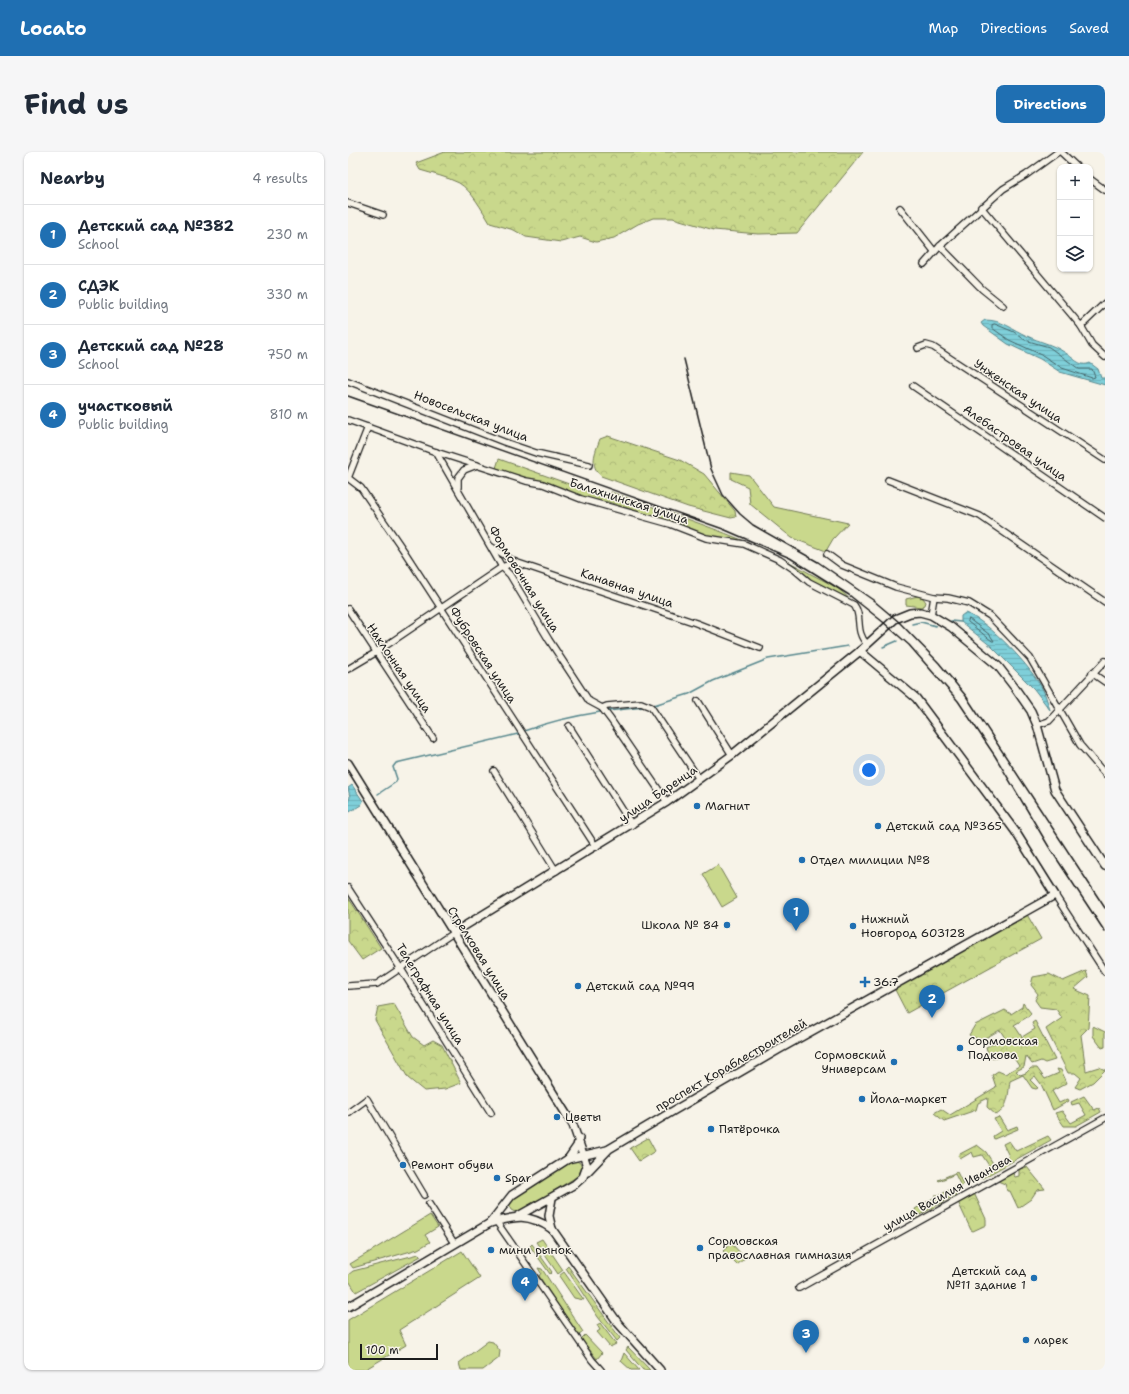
<!DOCTYPE html>
<meta charset="utf-8">
<style>
:root{--surface:#fff;--page:#f6f6f7;--text:#1f2937;--muted:#747a83;--line:#e0e1e3;--accent:#1f6fb2}
body{margin:0;font-family:"Shantell Sans",sans-serif;background:var(--page);color:var(--text)}
.controls{position:absolute;right:12px;top:12px;display:grid;overflow:hidden;border-radius:8px;box-shadow:0 1px 3px #0004}
.controls button{width:36px;height:36px;display:grid;place-items:center;padding:0;border:0;border-bottom:1px solid var(--line);background:var(--surface);color:var(--text);font:20px sans-serif}
.scale{position:absolute;left:12px;bottom:10px;width:78px;box-sizing:border-box;padding-left:4px;border:2px solid #1c1c1c;border-top:0;font-size:11px;line-height:14px;white-space:nowrap;color:#1c1c1c;-webkit-text-stroke:3px #f7f3e8;paint-order:stroke}
.you{position:absolute;left:521px;top:618px;width:14px;height:14px;margin:-10px;border:3px solid #fff;border-radius:50%;background:#1a73e8;box-shadow:0 0 0 6px #1a73e833}
.badge{display:grid;place-items:center;width:26px;height:26px;border-radius:50%;background:var(--accent);color:#fff;font-size:13px;font-weight:700}
.pin{position:absolute;translate:-50% -33px;filter:drop-shadow(0 1px 2px #0008)}
.pin::after{content:'';position:absolute;top:21px;width:14px;height:12px;background:inherit;clip-path:polygon(0 0,100% 0,50% 100%)}
.list{margin:0;padding:0;list-style:none}
h2{display:flex;justify-content:space-between;align-items:center;height:52px;margin:0;padding:0 16px;font-size:17px}
h2 small{font-size:13px;font-weight:400;color:var(--muted)}
.list li{display:grid;grid-template-columns:26px 1fr auto;gap:12px;align-items:center;box-sizing:border-box;height:60px;padding:0 16px;border-top:1px solid var(--line)}
.list b{display:block;font-size:15px;white-space:nowrap}
.list p{margin:0;font-size:13px;white-space:nowrap;color:var(--muted)}
.list em{font-size:13px;font-style:normal;color:var(--muted)}
.icon{flex:none;width:22px;height:22px;fill:none;stroke:currentColor;stroke-width:2;stroke-linecap:round;stroke-linejoin:round}
.map{position:relative;flex:none;width:757px;height:1218px;overflow:hidden;border-radius:8px}
header{display:flex;align-items:center;gap:24px;box-sizing:border-box;height:56px;padding:0 20px;background:var(--accent);color:#fff}
header strong{font-size:19px}
nav{display:flex;gap:22px;margin-inline-start:auto;font-size:14px}
.intro{display:flex;align-items:center;justify-content:space-between;box-sizing:border-box;height:96px;padding:0 24px}
h1{margin:0;font-size:28px}
.button{padding:10px 18px;border-radius:8px;background:var(--accent);color:#fff;font-size:14px;font-weight:700}
main{display:flex;gap:24px;padding:0 24px}
aside{flex:1;background:var(--surface);border-radius:8px;box-shadow:0 1px 3px #0004}
.map>svg:first-child{display:block}
</style>
<header>
<strong>Locato</strong>
<nav><a>Map</a><a>Directions</a><a>Saved</a></nav>
</header>
<div class="intro"><h1>Find us</h1><a class="button">Directions</a></div>
<main>
<aside>
<h2>Nearby<small>4 results</small></h2>
<ul class="list">
<li><span class="badge">1</span><div><b>Детский сад №382</b><p>School</p></div><em>230 m</em></li>
<li><span class="badge">2</span><div><b>СДЭК</b><p>Public building</p></div><em>330 m</em></li>
<li><span class="badge">3</span><div><b>Детский сад №28</b><p>School</p></div><em>750 m</em></li>
<li><span class="badge">4</span><div><b>участковый</b><p>Public building</p></div><em>810 m</em></li>
</ul>
</aside>
<div class="map">
<svg width="757" height="1218" viewBox="0 0 757 1218">
<defs>
<pattern id="forest-crowns" width="20" height="18" patternUnits="userSpaceOnUse"><rect width="20" height="18" fill="#c9d88c"/><path d="M2 6a3 3 0 1 1 6 0M12 15a3 3 0 1 1 6 0" fill="none" stroke="#acb978"/></pattern>
<pattern id="water-rules" width="6" height="5" patternUnits="userSpaceOnUse"><rect width="6" height="5" fill="#7fcfd9"/><path d="M0 2.5h6" fill="none" stroke="#6db1ba"/></pattern>
</defs>
<rect width="100%" height="100%" fill="#f7f3e8"/>
<filter id="ink" filterUnits="userSpaceOnUse"><feTurbulence type="fractalNoise" baseFrequency=".025" numOctaves="2"/><feDisplacementMap in="SourceGraphic" scale="8" xChannelSelector="R" yChannelSelector="G"/><feConvolveMatrix kernelMatrix="1 2 1 2 8 2 1 2 1" color-interpolation-filters="sRGB"/></filter>
<g filter="url(#ink)">
<!-- grass -->
<g fill="#c9d88c" stroke="#727a54">
<path d="M151,307l109,39 3,-6c68,25 137,45 200,82 13,7 33,15 40,28l-109,-61 -27,-2 -65,-24 -42,-13 -26,-5 -86,-29z"/>
<path d="M383,320l18,3 25,32 74,16 -15,16 -7,12 -34,-13 -42,-34 -2,-17 -17,-8z"/>
<path d="M370,713l19,33 -15,9 -19,-33z"/>
<path d="M227,1008l5,3 2,5 -4,8 -57,35 -5,1 -4,-2 -3,-6 2,-5 58,-37z"/>
<path d="M82,1063l8,12 -13,8 5,7 -12,7 -65,19 -3,-4z"/>
<path d="M194,1087l21,31 -5,4 -22,-32z"/>
<path d="M383,1091l14,15 -8,7 -14,-14z"/>
<path d="M184,1092l20,28 -2,2 -20,-28z"/>
<path d="M114,1099l18,27 -81,52 7,15 -42,25h-16v-50z"/>
<path d="M71,1102l2,2 -65,36 -8,-13v-4l5,-4z"/>
<path d="M190,1116l4,1 41,63 -5,4 -39,-60 2,-3z"/>
<path d="M216,1120l20,28 -10,-2 -15,-22z"/>
<path d="M252,1171l16,21 -6,3 -13,-15 3,-2 -3,-5z"/>
<path d="M237,1183l17,18 -5,6 -16,-20z"/>
<path d="M140,1189l5,1 7,9 -1,7 -16,12h-22l-2,-7z"/>
<path d="M276,1201l15,17h-8l-10,-9z"/>
</g>
<!-- forest -->
<g fill="url(#forest-crowns)" stroke="#727a54">
<path d="M97,0h418l-66,81 -39,1 -44,-4 -41,-12h-20l-15,6 -24,14 -18,4 -16,-5 -19,5 -35,-5 -12,-7 -24,-7c-8,-13 -18,-32 -31,-40 -12,-6 -26,-9 -39,-13l-4,-7z"/>
<path d="M260,284l72,24 24,14 31,37 1,6 -5,1 -43,-11 -87,-31c-12,-11 -6,-23 -1,-37z"/>
<path d="M570,444l5,2 3,4 -1,3 -4,2 -15,-2v-6z"/>
<path d="M0,745l33,51 -19,12 -14,-19z"/>
<path d="M677,759l16,28 -134,74 -14,-27z"/>
<path d="M738,819l2,6 -14,12 16,7 -2,32 -7,7 5,36 13,-4 6,3 -12,12 -13,7 -5,-2 6,-9 -6,-5h-7l-22,-44 16,-11 -6,-9 -16,-2 -5,-7 3,-6 -7,-9 2,-8 16,-3 14,7z"/>
<path d="M675,851l8,10 -2,3 -15,9 8,12 13,-8 -3,-6 3,-2 20,39 -10,3 -4,-2 -9,3 -6,-8 -2,11 -8,4 4,4 6,-2 5,-5h6l8,11 14,-6 -2,-4 4,1 6,13 -15,8 7,12 9,-4 1,2 -16,9 -12,-26 -6,-8 -5,4 8,8 -2,1 -4,-1 -9,-13 -13,6c-2,13 -1,27 -14,34l-9,-8 1,-9 -10,5 -2,7 -32,11 -10,-8 7,-4 9,6 46,-28 -4,-12 6,-4 7,3 14,-8 -9,-14 -13,6 -8,-1 -3,-10 19,-9 -5,-8c-12,6 -18,13 -31,5l6,-10 30,-15 6,4 11,-7z"/>
<path d="M46,852l19,33 11,8 9,-5 9,5 19,38 -16,6 -21,2 -16,-13 -33,-58 3,-13z"/>
<path d="M745,874l12,6v15l-3,1 -9,-12z"/>
<path d="M736,944l10,14 5,-2 2,4 -25,14h-12l-9,-13 7,-2 9,12 15,-8 -7,-12 -7,2 -1,-3z"/>
<path d="M651,965l8,13 10,-4 1,3 -24,10 -1,-3 8,-5 -7,-12z"/>
<path d="M700,984l3,4 -70,39 -5,-3 14,-9 -8,-12 -8,2 -2,-5 -12,7 -2,-4 19,-10 9,7 8,13 15,-9 -6,-12 6,-3 7,10z"/>
<path d="M300,986l7,13 -16,10 -9,-13z"/>
<path d="M679,1015l18,22 -8,1 -6,9 -13,9 -8,-17h-3l-2,-7 -10,-4 17,-8 3,5 4,-1v-7z"/>
<path d="M609,1020l6,12 -7,11 -40,22 -1,-8 20,-12v-2h5l20,-11 -5,-10 -16,7 -1,-1z"/>
<path d="M626,1041l12,26v6l-13,6 -2,-1 -13,-28z"/>
<path d="M220,1114l50,69 2,3 -3,3 -19,-24 -32,-49z"/>
<path d="M280,1195l22,23h-7l-17,-20z"/>
</g>
<!-- water -->
<g fill="url(#water-rules)" stroke="#57878d">
<path d="M637,168c17,0 27,9 42,16 13,6 25,8 37,16 9,5 16,16 26,11l8,6 3,9h4v7l-45,-13 -20,-13 -32,-15 -25,-18 -2,-3z"/>
<path d="M617,461c23,7 68,56 78,77 3,6 5,14 7,20l-16,-21 -42,-42 -31,-25v-6z"/>
<path d="M4,633l11,16 -2,4 -13,8v-11l2,-5 -2,-9z"/>
</g>
<g fill="none" stroke-linecap="round" stroke-linejoin="round">
<!-- shore -->
<g stroke="#446468" stroke-width="1">
<path d="M647,172l19,8 11,8 24,7 30,22h13l3,8 -3,1 -30,-10 -20,-13 -33,-15 -17,-12v-3z"/>
<path d="M621,467l21,16 4,6h-2l-24,-19z"/>
</g>
<!-- stream -->
<g stroke="#57878d" stroke-width="1.5">
<path d="M603,469l10,1"/>
<path d="M564,472l9,-2 15,4"/>
<path d="M535,495l14,-6"/>
<path d="M306,553l35,-11 24,-13 55,-22 80,-13"/>
<path d="M260,559l36,-4"/>
<path d="M176,579c24,-9 50,-15 76,-19"/>
<path d="M30,642l18,-12 1,-3 -4,-12 3,-4 122,-29"/>
</g>
<!-- street casing -->
<g stroke="#1c1c1c" stroke-width="8">
<g id="street">
<path d="M713,0l16,15"/>
<path d="M742,27l15,11"/>
<path d="M0,51l35,12"/>
<path d="M633,55l100,119 11,19 13,12"/>
<path d="M552,56l34,43"/>
<path d="M592,94l42,43 21,17"/>
<path d="M576,112l16,-18 63,-57 23,-14 32,-23"/>
<path d="M733,174l24,-23"/>
<path d="M570,196l8,-3 7,2 172,113"/>
<path d="M0,229l156,61 32,11 53,12"/>
<path d="M565,234l192,132"/>
<path d="M0,268l88,32 90,29 17,3 38,15 89,25 36,14 38,6 36,16 15,10 14,12 45,23c9,11 0,26 13,39"/>
<path d="M88,300l66,115 8,8 39,65 40,61 13,7 9,12 56,82"/>
<path d="M0,326l13,10 43,63 192,296"/>
<path d="M0,326l20,-51"/>
<path d="M540,328l92,36 125,86"/>
<path d="M110,335v-9l6,-8 13,-5"/>
<path d="M144,395l23,15 181,61 64,25"/>
<path d="M479,402l15,11 54,22 38,10 14,1 21,5 21,13 40,42 50,87 25,29"/>
<path d="M0,457l85,129"/>
<path d="M583,463l3,-18"/>
<path d="M0,517l27,-16 127,-86 13,-5"/>
<path d="M744,521l13,9"/>
<path d="M350,549l34,54"/>
<path d="M254,556l5,-2 34,-3 10,4 48,72"/>
<path d="M689,573l12,-4 56,-60"/>
<path d="M221,574l63,99"/>
<path d="M146,619l62,100"/>
<path d="M0,736l53,81 90,144"/>
<path d="M707,743l50,77"/>
<path d="M0,834l29,-2 76,-51"/>
<path d="M0,961l19,-14 57,96"/>
<path d="M81,1052l25,39"/>
<path d="M148,1069l96,139 9,10"/>
<path d="M451,1136l306,-170"/>
</g>
</g>
<!-- secondary casing -->
<g stroke="#1c1c1c" stroke-width="10">
<g id="secondary">
<path d="M0,611l225,362 14,41 -4,11 -8,7 -57,32"/>
<path d="M105,781l214,-131 65,-47 128,-104 35,-32 15,-6 10,-1 11,3 20,12 47,39 17,22 16,23 6,14 18,65 50,76"/>
<path d="M220,1007l9,-13 2,-8"/>
<path d="M239,1020l22,-23 64,-38 105,-61 277,-155 -40,-64 -99,-133 -56,-47"/>
<path d="M204,1046l-3,18 3,13 66,94 42,47"/>
<path d="M142,1071c26,-7 38,-10 62,6"/>
<path d="M0,1155l142,-84 22,-28 56,-36 39,-9"/>
</g>
</g>
<!-- street -->
<use href="#street" stroke="#f7f3e8" stroke-width="5.5"/>
<!-- secondary -->
<use href="#secondary" stroke="#f7f3e8" stroke-width="7"/>
<!-- rail -->
<g stroke="#1c1c1c" stroke-width="1.5">
<path d="M336,207l27,110 12,26 17,19 13,11 65,37 55,38 26,22 40,41 27,33 139,212"/>
<path d="M0,244l375,133 67,29 59,37 34,27 26,23 49,56 37,55 54,91 56,85"/>
</g>
</g>
</g>
<!-- markers -->
<g fill="#1f6fb2" stroke="#f7f3e8" stroke-width="1.5">
<circle cx="349" cy="654" r="4"/>
<circle cx="530" cy="674" r="4"/>
<circle cx="454" cy="708" r="4"/>
<circle cx="379" cy="773" r="4"/>
<circle cx="505" cy="774" r="4"/>
<path d="M515 824h4v4h4v4h-4v4h-4v-4h-4v-4h4z"/>
<circle cx="230" cy="834" r="4"/>
<circle cx="612" cy="896" r="4"/>
<circle cx="546" cy="910" r="4"/>
<circle cx="514" cy="947" r="4"/>
<circle cx="209" cy="965" r="4"/>
<circle cx="363" cy="977" r="4"/>
<circle cx="55" cy="1013" r="4"/>
<circle cx="149" cy="1026" r="4"/>
<circle cx="352" cy="1096" r="4"/>
<circle cx="143" cy="1098" r="4"/>
<circle cx="686" cy="1126" r="4"/>
<circle cx="678" cy="1188" r="4"/>
</g>
<g text-anchor="middle" stroke-width="3" stroke-linejoin="round" paint-order="stroke">
<!-- street labels -->
<g font-size="12" fill="#1c1c1c" stroke="#f7f3e8">
<text transform="translate(670 239) rotate(34)" y="4">Унженская улица</text>
<text transform="translate(123 264) rotate(21)" y="4">Новосельская улица</text>
<text transform="translate(667 291) rotate(35)" y="4">Алебастровая улица</text>
<text transform="translate(281 349) rotate(18)" y="4">Балахнинская улица</text>
<text transform="translate(176 427) rotate(58)" y="4">Формовочная улица</text>
<text transform="translate(279 436) rotate(19)" y="4">Канавная улица</text>
<text transform="translate(135 503) rotate(57)" y="4">Фубровская улица</text>
<text transform="translate(51 516) rotate(56)" y="4">Наклонная улица</text>
<text transform="translate(310 642) rotate(-34)" y="4">улица Баренца</text>
<text transform="translate(131 801) rotate(58)" y="4">Стрелковая улица</text>
<text transform="translate(82 842) rotate(58)" y="4">Телеграфная улица</text>
<text transform="translate(383 913) rotate(-30)" y="4">проспект Кораблестроителей</text>
<text transform="translate(599 1041) rotate(-29)" y="4">улица Василия Иванова</text>
</g>
<!-- poi labels -->
<g font-size="12" fill="#1c1c1c" stroke="#f7f3e8" text-anchor="start">
<text x="357" y="658">Магнит</text>
<text x="538" y="678">Детский сад №365</text>
<text x="462" y="712">Отдел милиции №8</text>
<text x="513" y="771">Нижний<tspan x="513" dy="14">Новгород 603128</tspan></text>
<text x="371" y="777" text-anchor="end">Школа № 84</text>
<text x="525" y="834">36.7</text>
<text x="238" y="838">Детский сад №99</text>
<text x="620" y="893">Сормовская<tspan x="620" dy="14">Подкова</tspan></text>
<text x="538" y="907" text-anchor="end">Сормовский<tspan x="538" dy="14">Универсам</tspan></text>
<text x="522" y="951">Йола-маркет</text>
<text x="217" y="969">Цветы</text>
<text x="371" y="981">Пятёрочка</text>
<text x="63" y="1017">Ремонт обуви</text>
<text x="157" y="1030">Spar</text>
<text x="360" y="1093">Сормовская<tspan x="360" dy="14">православная гимназия</tspan></text>
<text x="151" y="1102">мини рынок</text>
<text x="678" y="1123" text-anchor="end">Детский сад<tspan x="678" dy="14">№11 здание 1</tspan></text>
<text x="686" y="1192">ларек</text>
</g>
</g>
</svg>
<div class="controls">
<button>+</button>
<button>−</button>
<button><svg class="icon" aria-label="layers" viewBox="0 0 24 24"><path d="M12 4l9 5-9 5-9-5zM3 14l9 5 9-5"/></svg></button>
</div>
<div class="scale">100 m</div>
<div class="you"></div>
<div class="pin badge" style="left:448px;top:779px">1</div>
<div class="pin badge" style="left:584px;top:866px">2</div>
<div class="pin badge" style="left:458px;top:1201px">3</div>
<div class="pin badge" style="left:177px;top:1149px">4</div>
</div>
</main>
